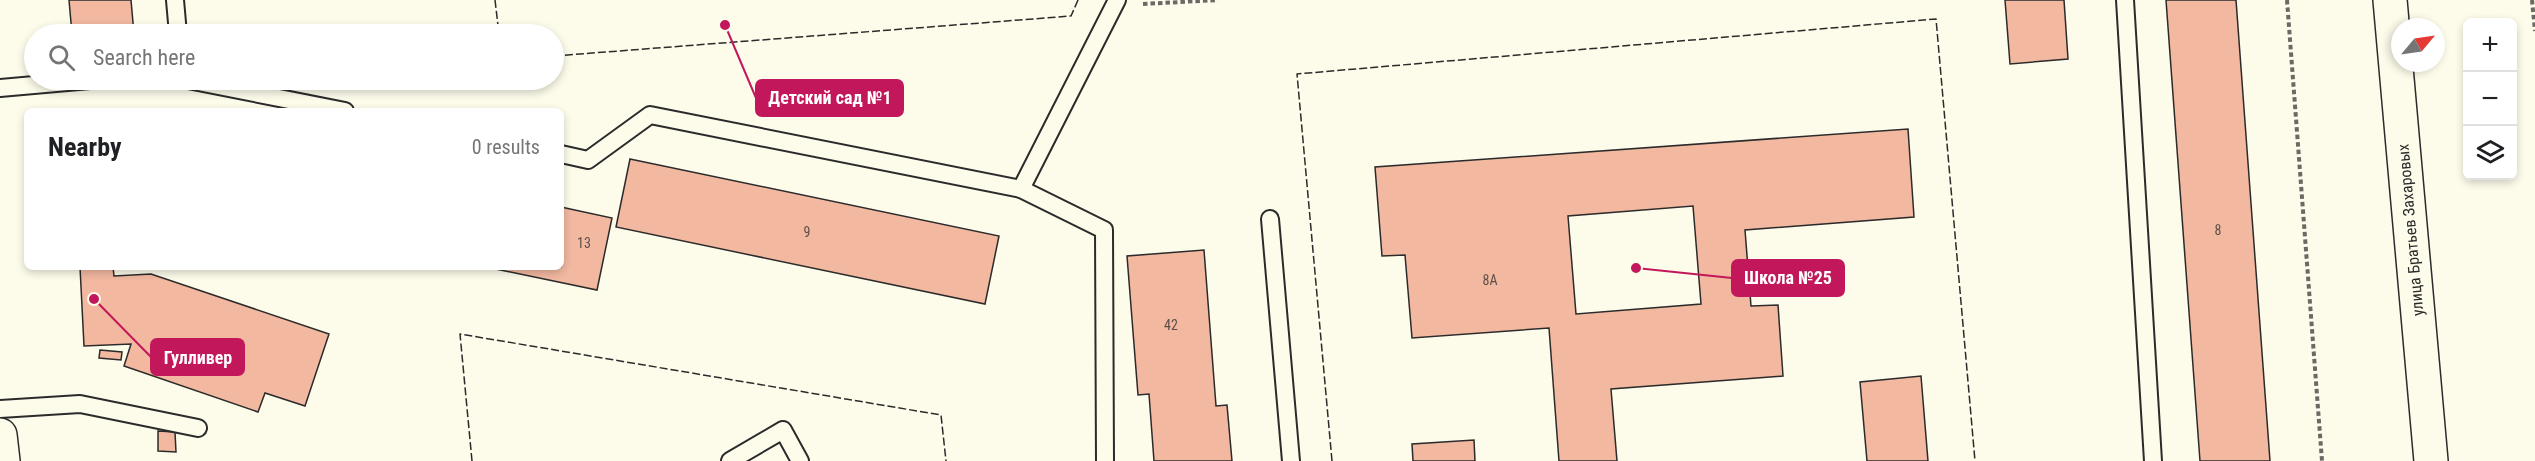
<!DOCTYPE html>
<meta charset="utf-8">
<style>
:root{--surface:#fff;--page:#f2f2f2;--text:#202124;--muted:#757577;--line:#e0e0e0}
body{margin:0;font-family:"Roboto Condensed",sans-serif;background:var(--page);color:var(--text)}
.controls{position:absolute;right:18px;top:18px;display:grid;overflow:hidden;border-radius:9px;box-shadow:0 3px 9px #0003}
.controls button{width:54px;height:54px;display:grid;place-items:center;padding:0;border:0;border-bottom:2px solid var(--line);background:var(--surface);color:var(--text);font:30px sans-serif}
.compass{position:absolute;left:2391px;top:18px;width:54px;height:54px;border-radius:50%;background:var(--surface);box-shadow:0 3px 9px #0003;rotate:61deg}
.list{margin:0;padding:0;list-style:none}
h2{display:flex;justify-content:space-between;align-items:center;height:78px;margin:0;padding:0 24px;font-size:26px}
h2 small{font-size:20px;font-weight:400;color:var(--muted)}
.icon{flex:none;width:33px;height:33px;fill:none;stroke:currentColor;stroke-width:2;stroke-linecap:round;stroke-linejoin:round}
.map{position:relative;flex:none;width:2535px;height:461px;overflow:hidden}
.search{position:absolute;background:var(--surface);box-shadow:0 3px 9px #0003;left:24px;top:24px;width:540px;height:66px;display:flex;align-items:center;gap:15px;box-sizing:border-box;padding:0 21px;border-radius:33px;color:var(--muted);font-size:22px}
.panel{position:absolute;background:var(--surface);box-shadow:0 3px 9px #0003;left:24px;top:108px;width:540px;height:162px;border-radius:9px}
.map>svg:first-child{display:block}
</style>
<div class="map">
<svg width="2535" height="461" viewBox="0 0 2535 461">
<rect width="100%" height="100%" fill="#fdfbea"/>
<!-- building -->
<g fill="#f2b8a0" stroke="#2b2b2b" stroke-width="1.5" fill-rule="evenodd">
<path d="M69,0h62l3,34h-62z"/>
<path d="M2005,0h59l4,59 -58,5z"/>
<path d="M2166,0h70l34,461h-70z"/>
<path d="M1908,129l6,88 -169,13 6,76 27,-1 5,71 -172,13 6,72h-58l-10,-133 -137,10 -7,-83 -23,1 -7,-89zM1693,206l8,98 -125,10 -8,-98z"/>
<path d="M630,159l369,77 -14,68 -369,-77z"/>
<path d="M561,207l51,11 -15,72 -111,-23h75z"/>
<path d="M1204,250l12,156 11,-1 5,56h-78l-5,-67 -11,1 -11,-139z"/>
<path d="M80,267h33l1,9 37,-2 178,60 -24,72 -40,-13 -7,19 -134,-46 7,-22 -47,2z"/>
<path d="M100,350l22,2 -1,8 -22,-2z"/>
<path d="M1921,376l7,85h-61l-7,-79z"/>
<path d="M158,431l17,1 1,20 -18,-1z"/>
<path d="M1474,440l1,21h-62l-1,-17z"/>
</g>
<g fill="none" stroke-linecap="round" stroke-linejoin="round">
<!-- lane casing -->
<g stroke="#2b2b2b" stroke-width="20">
<g id="lane">
<path d="M175,0l3,34"/>
<path d="M2125,0l28,461"/>
<path d="M188,80l157,31"/>
<path d="M0,88l90,-8"/>
<path d="M561,154l27,6 62,-45 371,74 83,41 1,231"/>
<path d="M1021,189l96,-189"/>
<path d="M1270,219l21,242"/>
<path d="M0,409l80,-5 118,24"/>
<path d="M730,461l53,-31 17,31"/>
</g>
</g>
<!-- secondary casing -->
<g stroke="#2b2b2b" stroke-width="36">
<g id="secondary">
<path d="M2390,0l41,461"/>
<path d="M0,435l3,26"/>
</g>
</g>
<!-- path -->
<g stroke="#6a6964" stroke-width="4" stroke-dasharray="4.5 3" stroke-linecap="butt">
<path d="M2287,0l35,461"/>
<path d="M2532,0l3,31"/>
<path d="M1143,4l75,-4"/>
</g>
<!-- lane -->
<use href="#lane" stroke="#fdfbea" stroke-width="16"/>
<!-- secondary -->
<use href="#secondary" stroke="#fdfbea" stroke-width="33"/>
<!-- fence -->
<g stroke="#2b2b2b" stroke-width="1.5" stroke-dasharray="8 3" stroke-linecap="butt">
<path d="M495,0l4,34"/>
<path d="M554,56l517,-40 7,-16"/>
<path d="M472,461l-12,-127 481,81 5,46"/>
<path d="M1332,461l-35,-387 639,-55 39,442"/>
</g>
</g>
<g text-anchor="middle" stroke-width="4.5" stroke-linejoin="round" paint-order="stroke">
<!-- number labels -->
<g font-size="14" fill="#5d4e48">
<text x="2218" y="235">8</text>
<text x="807" y="237">9</text>
<text x="584" y="248">13</text>
<text x="1490" y="285">8А</text>
<text x="1171" y="330">42</text>
</g>
<!-- street labels -->
<g font-size="16" fill="#2b2b2b" stroke="#fdfbea">
<text transform="translate(2410 230) rotate(-95)" y="6">улица Братьев Захаровых</text>
</g>
</g>
<!-- callouts -->
<path fill="none" stroke="#c2185b" stroke-width="2" d="M725 25L756 98M1636 268L1732 278M94 299L151 357"/>
<g fill="#c2185b" stroke="#fdfbea" stroke-width="2">
<circle cx="725" cy="25" r="6"/>
<circle cx="1636" cy="268" r="6"/>
<circle cx="94" cy="299" r="6"/>
</g>
<g fill="#c2185b" stroke="#c2185b" stroke-width="2">
<rect x="756" y="80" width="147" height="36" rx="6"/>
<rect x="1732" y="260" width="112" height="36" rx="6"/>
<rect x="151" y="339" width="93" height="36" rx="6"/>
</g>
<g font-size="18" text-anchor="middle" font-weight="bold" fill="#fff">
<text x="830" y="104">Детский сад №1</text>
<text x="1788" y="284">Школа №25</text>
<text x="198" y="364">Гулливер</text>
</g>
</svg>
<div class="controls">
<button>+</button>
<button>−</button>
<button><svg class="icon" aria-label="layers" viewBox="0 0 24 24"><path d="M12 4l9 5-9 5-9-5zM3 14l9 5 9-5"/></svg></button>
</div>
<svg class="compass" viewBox="-18 -18 36 36"><path d="M0-13l5 13h-10z" fill="#e53935"/><path d="M0 13l5-13h-10z" fill="#757577"/></svg>
<div class="search"><svg class="icon" aria-label="search" viewBox="0 0 24 24"><circle cx="10" cy="10" r="6"/><path d="M15 15l6 6"/></svg>Search here</div>
<section class="panel">
<h2>Nearby<small>0 results</small></h2>
<ul class="list">
</ul>
</section>
</div>
